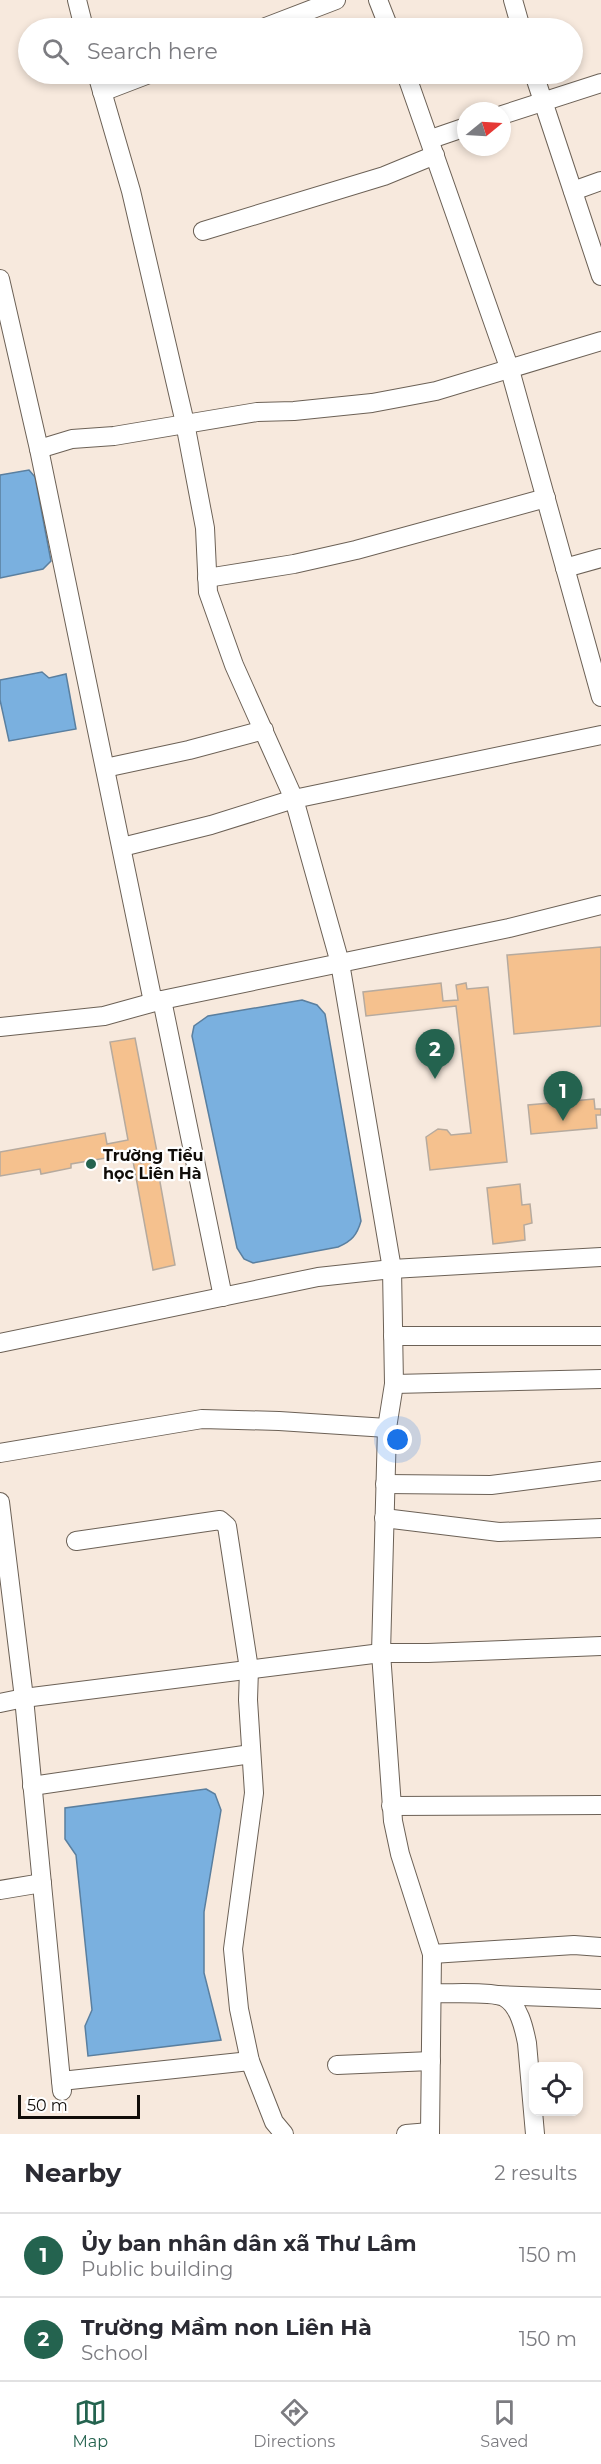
<!DOCTYPE html>
<meta charset="utf-8">
<style>
:root{--surface:#fff;--page:#f2f2f3;--text:#2b2b33;--muted:#7c7c81;--line:#e1e1e2;--accent:#24634f}
body{margin:0;font-family:Montserrat,sans-serif;background:var(--page);color:var(--text)}
.controls{position:absolute;right:18px;bottom:18px;display:grid;overflow:hidden;border-radius:12px;box-shadow:0 3px 9px #0003}
.controls button{width:54px;height:54px;display:grid;place-items:center;padding:0;border:0;border-bottom:2px solid var(--line);background:var(--surface);color:var(--text);font:30px sans-serif}
.compass{position:absolute;left:457px;top:102px;width:54px;height:54px;border-radius:50%;background:var(--surface);box-shadow:0 3px 9px #0003;rotate:72deg}
.scale{position:absolute;left:18px;bottom:15px;width:122px;box-sizing:border-box;padding-left:6px;border:3px solid #110d09;border-top:0;font-size:16px;line-height:21px;white-space:nowrap;color:#110d09;-webkit-text-stroke:4px #fff;paint-order:stroke}
.you{position:absolute;left:398px;top:1440px;width:21px;height:21px;margin:-15px;border:4px solid #fff;border-radius:50%;background:#1a73e8;box-shadow:0 0 0 9px #1a73e833}
.badge{display:grid;place-items:center;width:39px;height:39px;border-radius:50%;background:var(--accent);color:#fff;font-size:20px;font-weight:700}
.pin{position:absolute;translate:-50% -50px;filter:drop-shadow(0 2px 3px #0008)}
.pin::after{content:'';position:absolute;top:32px;width:21px;height:18px;background:inherit;clip-path:polygon(0 0,100% 0,50% 100%)}
.list{margin:0;padding:0;list-style:none}
h2{display:flex;justify-content:space-between;align-items:center;height:78px;margin:0;padding:0 24px;font-size:26px}
h2 small{font-size:20px;font-weight:400;color:var(--muted)}
.list li{display:grid;grid-template-columns:39px 1fr auto;gap:18px;align-items:center;box-sizing:border-box;height:84px;padding:0 24px;border-top:2px solid var(--line)}
.list b{display:block;font-size:22px;white-space:nowrap}
.list p{margin:0;font-size:20px;white-space:nowrap;color:var(--muted)}
.list em{font-size:20px;font-style:normal;color:var(--muted)}
.icon{flex:none;width:33px;height:33px;fill:none;stroke:currentColor;stroke-width:2;stroke-linecap:round;stroke-linejoin:round}
.map{position:relative;flex:none;width:601px;height:2134px;overflow:hidden}
.search{position:absolute;background:var(--surface);box-shadow:0 3px 9px #0003;left:18px;right:18px;top:18px;height:66px;display:flex;align-items:center;gap:15px;box-sizing:border-box;padding:0 21px;border-radius:33px;color:var(--muted);font-size:22px}
.sheet{height:246px;background:var(--surface)}
nav{display:flex;justify-content:space-around;align-items:center;box-sizing:border-box;height:84px;border-top:2px solid var(--line);background:var(--surface);font-size:16px;color:var(--muted)}
nav a{display:grid;justify-items:center;gap:3px}
nav .on{color:var(--accent)}
.map>svg:first-child{display:block}
</style>
<div class="map">
<svg width="601" height="2134" viewBox="0 0 601 2134">
<rect width="100%" height="100%" fill="#f7e9dd"/>
<!-- water -->
<g fill="#7ab0df" stroke="#5a7f9f" stroke-width="1.5">
<path d="M29,470l6,7 16,84 -8,8 -43,9v-103z"/>
<path d="M42,672l7,6 17,-4 10,55 -67,12 -9,-41v-20z"/>
<path d="M302,1000l15,5 8,9 36,207c-4,14 -9,20 -23,26l-85,16 -9,-4 -7,-11 -45,-212 2,-10 14,-10z"/>
<path d="M206,1789l9,5 6,16 -17,102v61l17,67 -133,16 -3,-30 7,-16 -16,-155 -11,-16v-31z"/>
</g>
<!-- building -->
<g fill="#f5c18e" stroke="#b6aa9e" stroke-width="1.5">
<path d="M601,947v79l-87,8 -7,-79z"/>
<path d="M441,983l2,18 15,-1 -2,-15 10,-2 1,6 21,-2 19,175 -77,8 -4,-33 12,-8 9,1 4,5 20,-2 -15,-127 -90,10 -3,-24z"/>
<path d="M135,1038l22,114 -18,3 2,8 15,-3 19,105 -22,5 -22,-120 -14,2 1,4 -47,8v4l-30,6 -1,-5 -40,7v-24l105,-19 2,11 21,-4 -18,-98z"/>
<path d="M594,1099l1,10h6v6h-5l1,13 -66,6 -3,-29z"/>
<path d="M520,1184l2,21 8,-1 2,19 -8,2 1,15 -32,4 -6,-56z"/>
</g>
<g fill="none" stroke-linecap="round" stroke-linejoin="round">
<!-- minor casing -->
<g stroke="#6c6156" stroke-width="20">
<g id="minor">
<path d="M77,0l7,28"/>
<path d="M378,0l11,28"/>
<path d="M513,0l8,28"/>
<path d="M263,28l73,-28"/>
<path d="M97,74l34,117 54,232 20,105 3,64 26,73 60,134 46,164 52,306 2,115 -7,44 -6,225 12,168 7,33 32,100 -2,180"/>
<path d="M406,74l104,296 91,327"/>
<path d="M534,74l67,202"/>
<path d="M102,92l47,-18"/>
<path d="M502,115l99,-32"/>
<path d="M431,139l35,-12"/>
<path d="M573,191l28,-10"/>
<path d="M203,231l181,-55 51,-21"/>
<path d="M0,279l39,170 114,553"/>
<path d="M39,449l33,-10 42,-3 143,-24 37,-1 78,-8 64,-12 165,-50"/>
<path d="M565,568l36,-10"/>
<path d="M207,578l87,-14 62,-14 190,-52"/>
<path d="M105,768l84,-18 75,-20"/>
<path d="M122,847l89,-22 83,-26 307,-64"/>
<path d="M162,1000l61,297"/>
<path d="M0,1027l104,-11 58,-16 347,-72 92,-23"/>
<path d="M393,1336h208"/>
<path d="M0,1343l318,-66 74,-8 209,-12"/>
<path d="M394,1384l207,-5"/>
<path d="M0,1453l202,-34 77,2 108,7"/>
<path d="M385,1484l106,1 110,-14"/>
<path d="M0,1502l24,196 38,393"/>
<path d="M384,1518l115,14 102,-4"/>
<path d="M76,1541l144,-21 7,6 22,143 -1,31 6,93 -21,156 6,60 11,52 24,61 10,12"/>
<path d="M0,1703l24,-5 357,-45h47l173,-7"/>
<path d="M32,1786l219,-32"/>
<path d="M391,1806l210,-1"/>
<path d="M0,1890l42,-7"/>
<path d="M432,1954l142,-9 27,2"/>
<path d="M433,1993c15,1 59,-2 71,4 15,8 20,31 23,46l8,91"/>
<path d="M497,1995l104,4"/>
<path d="M337,2065l94,-4"/>
<path d="M61,2081l189,-20"/>
<path d="M406,2134l24,-2"/>
</g>
</g>
<!-- minor -->
<use href="#minor" stroke="#fff" stroke-width="18"/>
</g>
<!-- markers -->
<circle fill="#24634f" stroke="#fff" stroke-width="2" cx="91" cy="1164" r="6"/>
<g text-anchor="middle" stroke-width="4.5" stroke-linejoin="round" paint-order="stroke">
<!-- poi labels -->
<g font-size="16" font-weight="bold" fill="#110d09" stroke="#fff" text-anchor="start">
<text x="103" y="1161">Trường Tiểu<tspan x="103" dy="18">học Liên Hà</tspan></text>
</g>
</g>
</svg>
<div class="controls">
<button><svg class="icon" aria-label="locate" viewBox="0 0 24 24"><circle cx="12" cy="12" r="6"/><path d="M12 2v4M12 18v4M2 12h4M18 12h4"/></svg></button>
</div>
<svg class="compass" viewBox="-18 -18 36 36"><path d="M0-13l5 13h-10z" fill="#e53935"/><path d="M0 13l5-13h-10z" fill="#7c7c81"/></svg>
<div class="scale">50 m</div>
<div class="you"></div>
<div class="pin badge" style="left:563px;top:1121px">1</div>
<div class="pin badge" style="left:435px;top:1079px">2</div>
<div class="search"><svg class="icon" aria-label="search" viewBox="0 0 24 24"><circle cx="10" cy="10" r="6"/><path d="M15 15l6 6"/></svg>Search here</div>
</div>
<section class="sheet">
<h2>Nearby<small>2 results</small></h2>
<ul class="list">
<li><span class="badge">1</span><div><b>Ủy ban nhân dân xã Thư Lâm</b><p>Public building</p></div><em>150 m</em></li>
<li><span class="badge">2</span><div><b>Trường Mầm non Liên Hà</b><p>School</p></div><em>150 m</em></li>
</ul>
</section>
<nav>
<a class="on"><svg class="icon" aria-label="map" viewBox="0 0 24 24"><path d="M3 6l6-2 6 2 6-2v14l-6 2-6-2-6 2zM9 4v14M15 6v14"/></svg>Map</a>
<a><svg class="icon" aria-label="directions" viewBox="0 0 24 24"><path d="M12 3l9 9-9 9-9-9zM9 14v-3h6M13 9l2 2-2 2"/></svg>Directions</a>
<a><svg class="icon" aria-label="saved" viewBox="0 0 24 24"><path d="M7 4h10v16l-5-4-5 4z"/></svg>Saved</a>
</nav>
